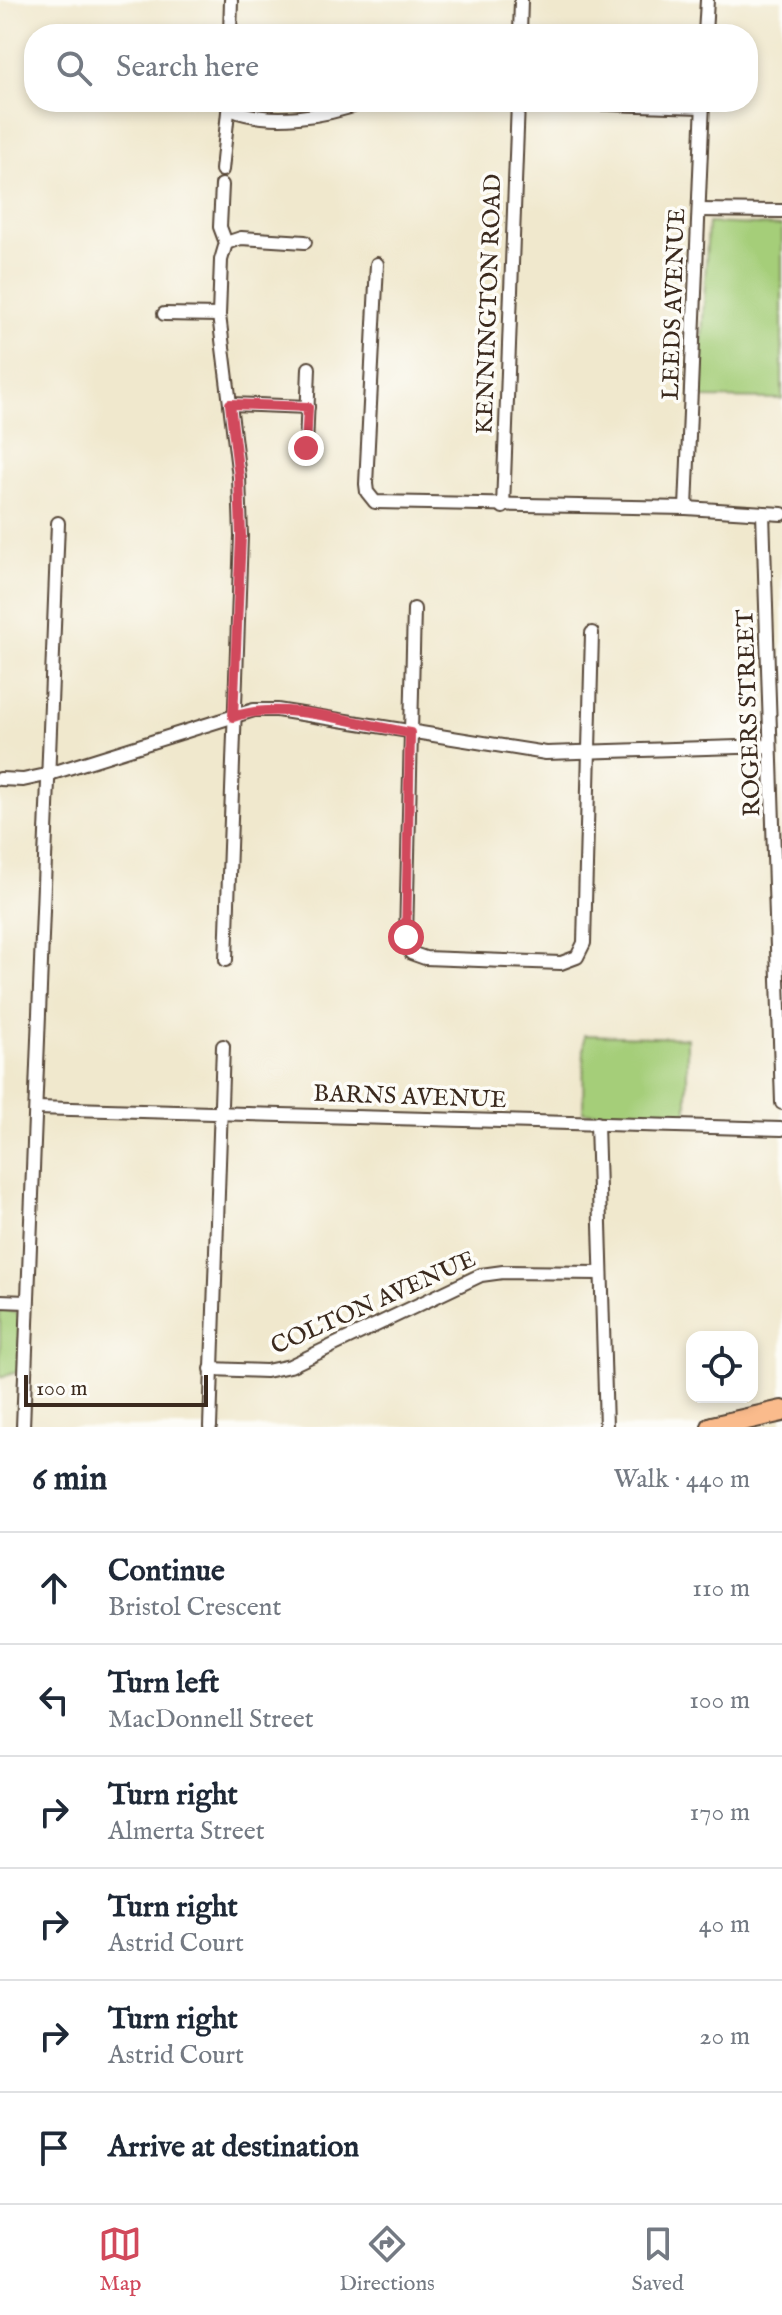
<!DOCTYPE html>
<meta charset="utf-8">
<style>
:root{--surface:#fff;--page:#f2f2f3;--text:#1f2937;--muted:#747a83;--line:#e0e1e3;--accent:#d1495b}
body{margin:0;font-family:"IM FELL English",serif;background:var(--page);color:var(--text)}
.controls{position:absolute;right:24px;bottom:24px;display:grid;overflow:hidden;border-radius:16px;box-shadow:0 4px 12px #0003}
.controls button{width:72px;height:72px;display:grid;place-items:center;padding:0;border:0;border-bottom:2px solid var(--line);background:var(--surface);color:var(--text);font:40px sans-serif}
.scale{position:absolute;left:24px;bottom:20px;width:184px;box-sizing:border-box;padding-left:8px;border:4px solid #3b2a1e;border-top:0;font-size:22px;line-height:28px;white-space:nowrap;color:#3b2a1e;-webkit-text-stroke:6px #fdfcf7;paint-order:stroke}
.stop{position:absolute;width:24px;height:24px;margin:-18px;border:6px solid #d1495b;border-radius:50%;background:#fff}
.stop.end{background:#d1495b;border-color:#fff;box-shadow:0 2px 8px #0008}
.list{margin:0;padding:0;list-style:none}
h2{display:flex;justify-content:space-between;align-items:center;height:104px;margin:0;padding:0 32px;font-size:34px}
h2 small{font-size:26px;font-weight:400;color:var(--muted)}
.list li{display:grid;grid-template-columns:52px 1fr auto;gap:24px;align-items:center;box-sizing:border-box;height:112px;padding:0 32px;border-top:2px solid var(--line)}
.list b{display:block;font-size:30px;white-space:nowrap}
.list p{margin:0;font-size:26px;white-space:nowrap;color:var(--muted)}
.list em{font-size:26px;font-style:normal;color:var(--muted)}
.icon{flex:none;width:44px;height:44px;fill:none;stroke:currentColor;stroke-width:2;stroke-linecap:round;stroke-linejoin:round}
.map{position:relative;flex:none;width:782px;height:1427px;overflow:hidden}
.search{position:absolute;background:var(--surface);box-shadow:0 4px 12px #0003;left:24px;right:24px;top:24px;height:88px;display:flex;align-items:center;gap:20px;box-sizing:border-box;padding:0 28px;border-radius:32px;color:var(--muted);font-size:30px}
.sheet{height:776px;background:var(--surface)}
nav{display:flex;justify-content:space-around;align-items:center;box-sizing:border-box;height:112px;border-top:2px solid var(--line);background:var(--surface);font-size:22px;color:var(--muted)}
nav a{display:grid;justify-items:center;gap:4px}
nav .on{color:var(--accent)}
.map>svg:first-child{display:block}
</style>
<div class="map">
<svg width="782" height="1427" viewBox="0 0 782 1427">
<rect width="100%" height="100%" fill="#fdfcf7"/>
<filter id="ink" filterUnits="userSpaceOnUse"><feTurbulence type="fractalNoise" baseFrequency=".0125" numOctaves="2"/><feDisplacementMap in="SourceGraphic" scale="16" xChannelSelector="R" yChannelSelector="G"/><feConvolveMatrix kernelMatrix="1 2 1 2 8 2 1 2 1" color-interpolation-filters="sRGB"/></filter>
<filter id="wash" filterUnits="userSpaceOnUse"><feTurbulence type="fractalNoise" baseFrequency=".006" numOctaves="4" result="noise"/><feDisplacementMap in="SourceGraphic" scale="32" xChannelSelector="R" yChannelSelector="G"/><feGaussianBlur stdDeviation="1.8" result="paint"/><feColorMatrix in="noise" values="0 0 0 0 0 0 0 0 0 0 0 0 0 0 0 0 0 1.4 0 .05"/><feComposite in="paint" operator="in"/></filter>
<g filter="url(#wash)">
<rect width="100%" height="100%" fill="#f0e8cd"/>
<!-- green -->
<g fill="#a5ce79" stroke="#707c4c" stroke-width="2">
<path d="M708,223l74,3v173l-83,-1z"/>
<path d="M584,1035l103,3v78l-104,-4z"/>
<path d="M0,1309l17,4 3,7 -2,52 -18,5z"/>
</g>
</g>
<g filter="url(#ink)">
<g fill="none" stroke-linecap="round" stroke-linejoin="round">
<!-- street casing -->
<g stroke="#564638" stroke-width="16">
<g id="street">
<path d="M230,34l1,-34"/>
<path d="M520,34l1,-34"/>
<path d="M705,34l2,-34"/>
<path d="M547,102l155,5"/>
<path d="M230,109c40,17 96,7 135,-7"/>
<path d="M222,170l7,-68"/>
<path d="M222,185l-2,42 6,16 -5,17 -2,55 20,162 2,59 -15,424"/>
<path d="M699,210l83,1"/>
<path d="M226,243l15,-5 64,4"/>
<path d="M377,264l-11,220 1,8 8,10 311,6 96,6"/>
<path d="M164,314l55,1"/>
<path d="M230,404l78,3"/>
<path d="M306,448l3,-80"/>
<path d="M503,507l15,-405"/>
<path d="M686,508l17,-406"/>
<path d="M763,513l19,590"/>
<path d="M414,609l-8,328 5,16 14,5 136,5 16,-6 7,-14 8,-310"/>
<path d="M0,779l23,1 23,-5 208,-65h23l269,43 224,-7"/>
<path d="M36,1108l746,21"/>
<path d="M597,1123l9,304"/>
<path d="M0,1301l27,1"/>
<path d="M211,1369l55,2 24,-5 191,-91 22,-3 96,1"/>
<path d="M23,1427l35,-904"/>
<path d="M210,1427l13,-381"/>
</g>
</g>
<!-- primary casing -->
<g stroke="#564638" stroke-width="24">
<path id="primary" d="M712,1427l70,-16"/>
</g>
<!-- street -->
<use href="#street" stroke="#fff" stroke-width="12"/>
<!-- primary -->
<use href="#primary" stroke="#fabb8c" stroke-width="20"/>
</g>
</g>
<g fill="none" stroke-linecap="round" stroke-linejoin="round" filter="url(#ink)">
<!-- route -->
<path stroke="#d1495b" stroke-width="10" d="M306,448l2,-41 -78,-3 9,73 2,59 -8,181c50,-18 125,7 177,16l-4,204"/>
</g>
<g text-anchor="middle" stroke-width="7" stroke-linejoin="round" paint-order="stroke">
<!-- street labels -->
<g font-size="24" fill="#3b2a1e" stroke="#fdfcf7">
<text transform="translate(488 304) rotate(-88)" y="8">KENNINGTON ROAD</text>
<text transform="translate(673 304) rotate(-88)" y="8">LEEDS AVENUE</text>
<text transform="translate(748 713) rotate(-92)" y="8">ROGERS STREET</text>
<text transform="translate(410 1096) rotate(2)" y="8">BARNS AVENUE</text>
<text transform="translate(373 1302) rotate(-24)" y="8">COLTON AVENUE</text>
</g>
</g>
</svg>
<div class="controls">
<button><svg class="icon" aria-label="locate" viewBox="0 0 24 24"><circle cx="12" cy="12" r="6"/><path d="M12 2v4M12 18v4M2 12h4M18 12h4"/></svg></button>
</div>
<div class="scale">100 m</div>
<div class="stop" style="left:406px;top:937px"></div>
<div class="stop end" style="left:306px;top:448px"></div>
<div class="search"><svg class="icon" aria-label="search" viewBox="0 0 24 24"><circle cx="10" cy="10" r="6"/><path d="M15 15l6 6"/></svg>Search here</div>
</div>
<section class="sheet">
<h2>6 min<small>Walk · 440 m</small></h2>
<ul class="list">
<li><svg class="icon" aria-label="ahead" viewBox="0 0 24 24"><path d="M12 20V5M6 11l6-6 6 6"/></svg><div><b>Continue</b><p>Bristol Crescent</p></div><em>110 m</em></li>
<li><svg class="icon" aria-label="left" viewBox="0 0 24 24"><path d="M17 20v-9H6M10 6l-5 5 5 5"/></svg><div><b>Turn left</b><p>MacDonnell Street</p></div><em>100 m</em></li>
<li><svg class="icon" aria-label="right" viewBox="0 0 24 24"><path d="M7 20v-9h11M14 6l5 5-5 5"/></svg><div><b>Turn right</b><p>Almerta Street</p></div><em>170 m</em></li>
<li><svg class="icon" aria-label="right" viewBox="0 0 24 24"><path d="M7 20v-9h11M14 6l5 5-5 5"/></svg><div><b>Turn right</b><p>Astrid Court</p></div><em>40 m</em></li>
<li><svg class="icon" aria-label="right" viewBox="0 0 24 24"><path d="M7 20v-9h11M14 6l5 5-5 5"/></svg><div><b>Turn right</b><p>Astrid Court</p></div><em>20 m</em></li>
<li><svg class="icon" aria-label="arrive" viewBox="0 0 24 24"><path d="M6 21V4h12l-3 4 3 4H6"/></svg><div><b>Arrive at destination</b></div></li>
</ul>
</section>
<nav>
<a class="on"><svg class="icon" aria-label="map" viewBox="0 0 24 24"><path d="M3 6l6-2 6 2 6-2v14l-6 2-6-2-6 2zM9 4v14M15 6v14"/></svg>Map</a>
<a><svg class="icon" aria-label="directions" viewBox="0 0 24 24"><path d="M12 3l9 9-9 9-9-9zM9 14v-3h6M13 9l2 2-2 2"/></svg>Directions</a>
<a><svg class="icon" aria-label="saved" viewBox="0 0 24 24"><path d="M7 4h10v16l-5-4-5 4z"/></svg>Saved</a>
</nav>
